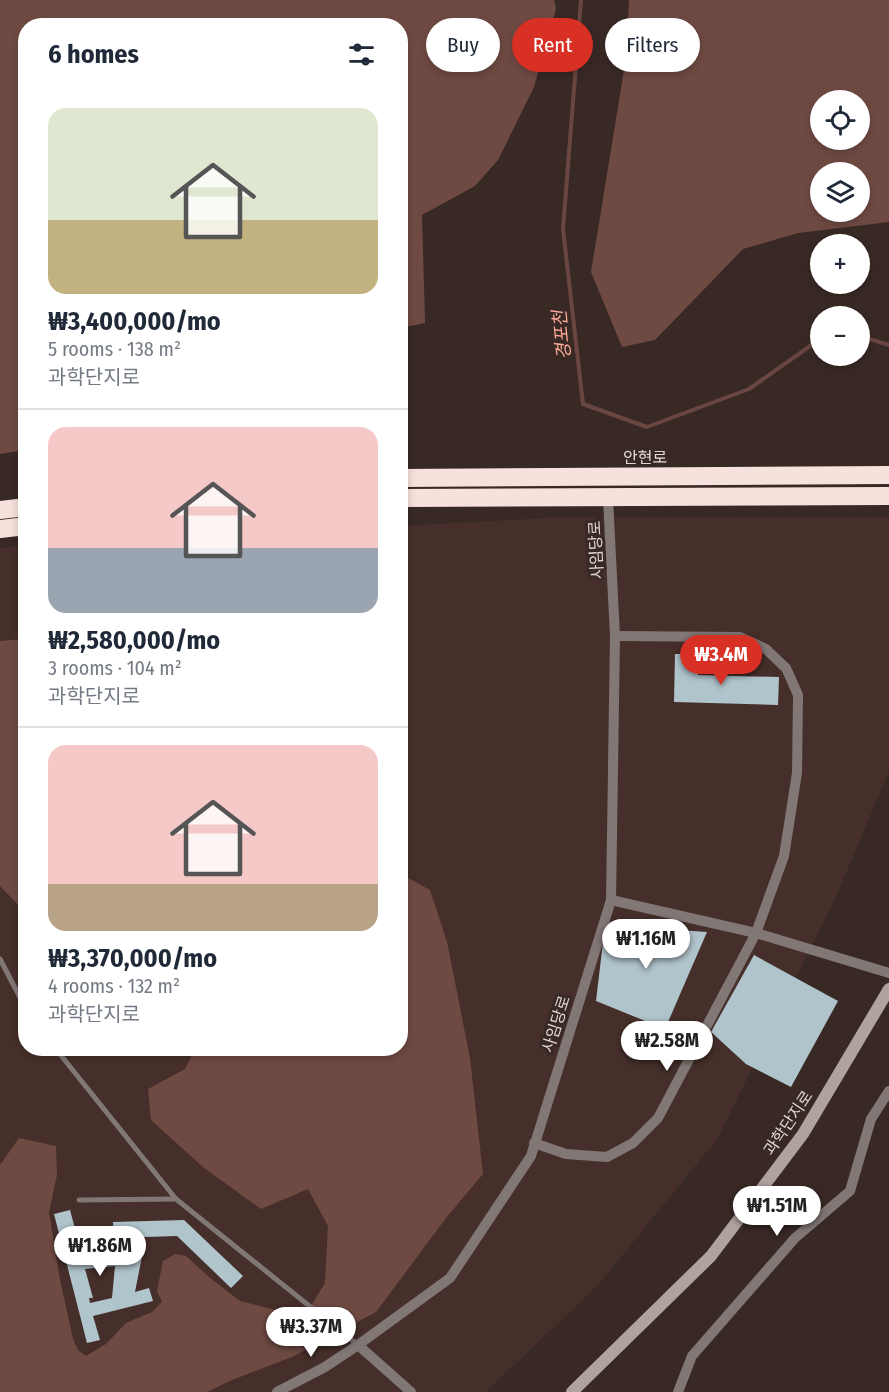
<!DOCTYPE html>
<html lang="en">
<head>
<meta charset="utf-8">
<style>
	body { margin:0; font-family:"Fira Sans Condensed","Noto Sans KR",sans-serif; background:#f6f6f7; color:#1f2937; height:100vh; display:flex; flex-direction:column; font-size:22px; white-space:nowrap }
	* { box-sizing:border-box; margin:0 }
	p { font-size:20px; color:#747a83 }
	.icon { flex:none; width:33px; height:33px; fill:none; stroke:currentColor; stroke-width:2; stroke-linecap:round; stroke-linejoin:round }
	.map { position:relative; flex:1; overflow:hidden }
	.panel { position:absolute; left:18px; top:18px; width:390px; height:1038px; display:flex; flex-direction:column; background:#fff; border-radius:24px; box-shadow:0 3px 9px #0003 }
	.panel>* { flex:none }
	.banner { position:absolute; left:426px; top:18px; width:372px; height:54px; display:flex; gap:12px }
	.fabs { position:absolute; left:810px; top:90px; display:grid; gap:12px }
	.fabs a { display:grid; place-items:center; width:60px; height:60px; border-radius:50%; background:#fff; box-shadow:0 3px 9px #0003; font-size:30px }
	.price { position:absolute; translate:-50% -51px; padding:0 14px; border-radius:21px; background:#fff; color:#222; font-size:20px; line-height:39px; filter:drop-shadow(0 2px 3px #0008) }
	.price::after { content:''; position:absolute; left:50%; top:36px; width:18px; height:14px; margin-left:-9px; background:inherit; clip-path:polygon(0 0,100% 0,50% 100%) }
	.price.selected { background:#d93025; color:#fff }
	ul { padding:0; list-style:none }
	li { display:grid; align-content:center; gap:12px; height:318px; padding:0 30px }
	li+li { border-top:2px solid #e0e1e3 }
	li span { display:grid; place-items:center; height:186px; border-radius:18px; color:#555 }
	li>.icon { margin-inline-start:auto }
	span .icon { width:108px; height:108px; fill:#fffc; stroke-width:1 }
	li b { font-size:26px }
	h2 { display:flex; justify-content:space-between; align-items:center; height:72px; padding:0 30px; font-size:26px }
	.tag { padding:0 21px; border-radius:27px; background:#fff; box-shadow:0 3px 9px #0003; font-size:21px; line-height:54px }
	.tag.selected { background:#d93025; color:#fff }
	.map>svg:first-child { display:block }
	.built { fill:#462f2a }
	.green { fill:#6f4a43; fill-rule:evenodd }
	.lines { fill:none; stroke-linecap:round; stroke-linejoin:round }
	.stream { stroke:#6a4642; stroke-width:4 }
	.building { fill:#b0c4cc; fill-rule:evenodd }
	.lane { stroke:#817876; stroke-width:5 }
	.street { stroke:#817876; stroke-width:10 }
	.secondary { stroke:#b0a29f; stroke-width:12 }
	.highway { stroke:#f7e1dc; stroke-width:18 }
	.labels { text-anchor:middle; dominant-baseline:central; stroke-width:6; stroke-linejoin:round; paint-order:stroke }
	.street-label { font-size:16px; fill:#e1d6d3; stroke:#392925 }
	.water-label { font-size:18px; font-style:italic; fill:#ffa999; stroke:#392925 }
</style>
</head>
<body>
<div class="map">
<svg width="889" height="1392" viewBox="0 0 889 1392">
	<rect width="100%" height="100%" fill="#392925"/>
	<!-- built -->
	<path class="built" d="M548 518H889V771L838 892 718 1138 598 1285 486 1392H0V548L25 546 26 1048H400L401 526Z"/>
	<!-- green -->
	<g class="green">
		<path d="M0 0H554L556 9 534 87 498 160 475 186 422 215 425 323 401 328 400 26H26L25 450 0 454Z"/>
		<path d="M629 0H889V222L798 233 743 249 655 340 622 347 591 272 626 58ZM820 100H860V140H820ZM820 172H860V212H820Z"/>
		<path d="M25 639V912L0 886V641Z"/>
		<path d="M401 874 430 890 447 942 470 1058 483 1174 446 1218 376 1312 292 1357 232 1380 207 1392H0V1165L19 1138 56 1146 57 1175 49 1212 60 1280 73 1339 78 1350 86 1356 106 1344 126 1323 152 1312 162 1302 157 1291 163 1261 175 1254 186 1256 209 1277 240 1301 304 1317 325 1283 328 1226 308 1189 261 1209 204 1168 151 1120 148 1089 185 1069 195 1049 400 1048Z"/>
	</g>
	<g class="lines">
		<!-- stream -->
		<g class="stream">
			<path d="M581 0 563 229 583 404 647 427 749 389 820 339"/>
			<path d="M860 336 889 345"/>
		</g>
	</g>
	<!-- building -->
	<g class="building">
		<path d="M675 654H698V675L779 677 778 705 674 702Z"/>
		<path d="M605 925 707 932 665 1029 596 1001Z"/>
		<path d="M754 955 838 1001 791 1087 746 1064 711 1032Z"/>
		<path d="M70 1210 81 1251 144 1246 135 1292 149 1288 153 1301 93 1316 100 1340 87 1343 54 1214ZM115 1266 112 1298 90 1303 89 1298H93L85 1269Z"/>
		<path d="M184 1220 243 1276 231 1288 177 1236 114 1238 113 1222Z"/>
	</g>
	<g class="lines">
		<!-- lane -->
		<g class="lane">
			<path d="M0 959 26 1009"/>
			<path d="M55 1048 176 1199 358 1345"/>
			<path d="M79 1200 176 1199"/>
		</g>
		<!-- street -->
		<g class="street">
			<path d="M611 900 756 933 889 973"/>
			<path d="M534 1143 566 1154 607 1157 633 1143 658 1118 756 933 784 856 797 773 798 695 786 668 766 649 740 637 615 636"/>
			<path d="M358 1345 411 1392"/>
			<path d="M277 1392 325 1367 358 1345 450 1278 531 1156 611 900 615 636 608 498"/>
			<path d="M678 1392 692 1356 795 1238 850 1191 871 1119 889 1091"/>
		</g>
		<!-- secondary -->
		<path class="secondary" d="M572 1392 711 1256 803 1134 889 989"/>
		<!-- highway -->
		<g class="highway">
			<path d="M400 478 889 475"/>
			<path d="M400 498 889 496"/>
			<path d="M0 510 26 507"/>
			<path d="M0 529 26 526"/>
		</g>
	</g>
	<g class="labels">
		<!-- street labels -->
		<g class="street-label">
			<text x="645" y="457">안현로</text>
			<text transform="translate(596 550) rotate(-93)">사임당로</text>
			<text transform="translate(556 1024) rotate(-72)">사임당로</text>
			<text transform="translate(788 1123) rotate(-56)">과학단지로</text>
		</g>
		<!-- water labels -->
		<g class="water-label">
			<text transform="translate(562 335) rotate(-96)">경포천</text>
		</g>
	</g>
</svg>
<div class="fabs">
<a><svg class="icon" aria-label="locate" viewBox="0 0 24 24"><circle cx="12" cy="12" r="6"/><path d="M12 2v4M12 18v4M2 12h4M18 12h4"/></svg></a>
<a><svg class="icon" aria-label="layers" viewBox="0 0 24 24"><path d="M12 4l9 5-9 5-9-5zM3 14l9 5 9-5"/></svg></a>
<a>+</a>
<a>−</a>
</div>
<b class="price selected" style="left:721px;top:686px">₩3.4M</b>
<b class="price" style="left:646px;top:970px">₩1.16M</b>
<b class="price" style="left:667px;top:1072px">₩2.58M</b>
<b class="price" style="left:777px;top:1237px">₩1.51M</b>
<b class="price" style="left:100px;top:1277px">₩1.86M</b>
<b class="price" style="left:311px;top:1358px">₩3.37M</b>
<div class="banner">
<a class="tag">Buy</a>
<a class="tag selected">Rent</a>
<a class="tag">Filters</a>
</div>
<section class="panel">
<h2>6 homes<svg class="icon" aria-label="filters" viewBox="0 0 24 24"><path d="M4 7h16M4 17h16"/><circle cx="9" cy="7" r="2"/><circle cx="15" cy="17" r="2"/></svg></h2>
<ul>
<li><span style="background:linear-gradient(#dfe7d0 60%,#c2b280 0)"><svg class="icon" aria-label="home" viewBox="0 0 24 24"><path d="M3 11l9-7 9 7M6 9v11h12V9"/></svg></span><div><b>₩3,400,000/mo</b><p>5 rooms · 138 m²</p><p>과학단지로</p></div></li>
<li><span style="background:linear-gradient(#f6c9c9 65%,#9aa5b1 0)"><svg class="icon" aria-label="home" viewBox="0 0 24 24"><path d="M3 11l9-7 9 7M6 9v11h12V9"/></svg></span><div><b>₩2,580,000/mo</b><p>3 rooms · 104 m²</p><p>과학단지로</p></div></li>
<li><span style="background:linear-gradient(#f6c9c9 75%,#b9a48a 0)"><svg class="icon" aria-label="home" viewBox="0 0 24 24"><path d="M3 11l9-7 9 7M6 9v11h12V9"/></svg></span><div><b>₩3,370,000/mo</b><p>4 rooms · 132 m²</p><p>과학단지로</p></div></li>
</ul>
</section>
</div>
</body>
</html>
